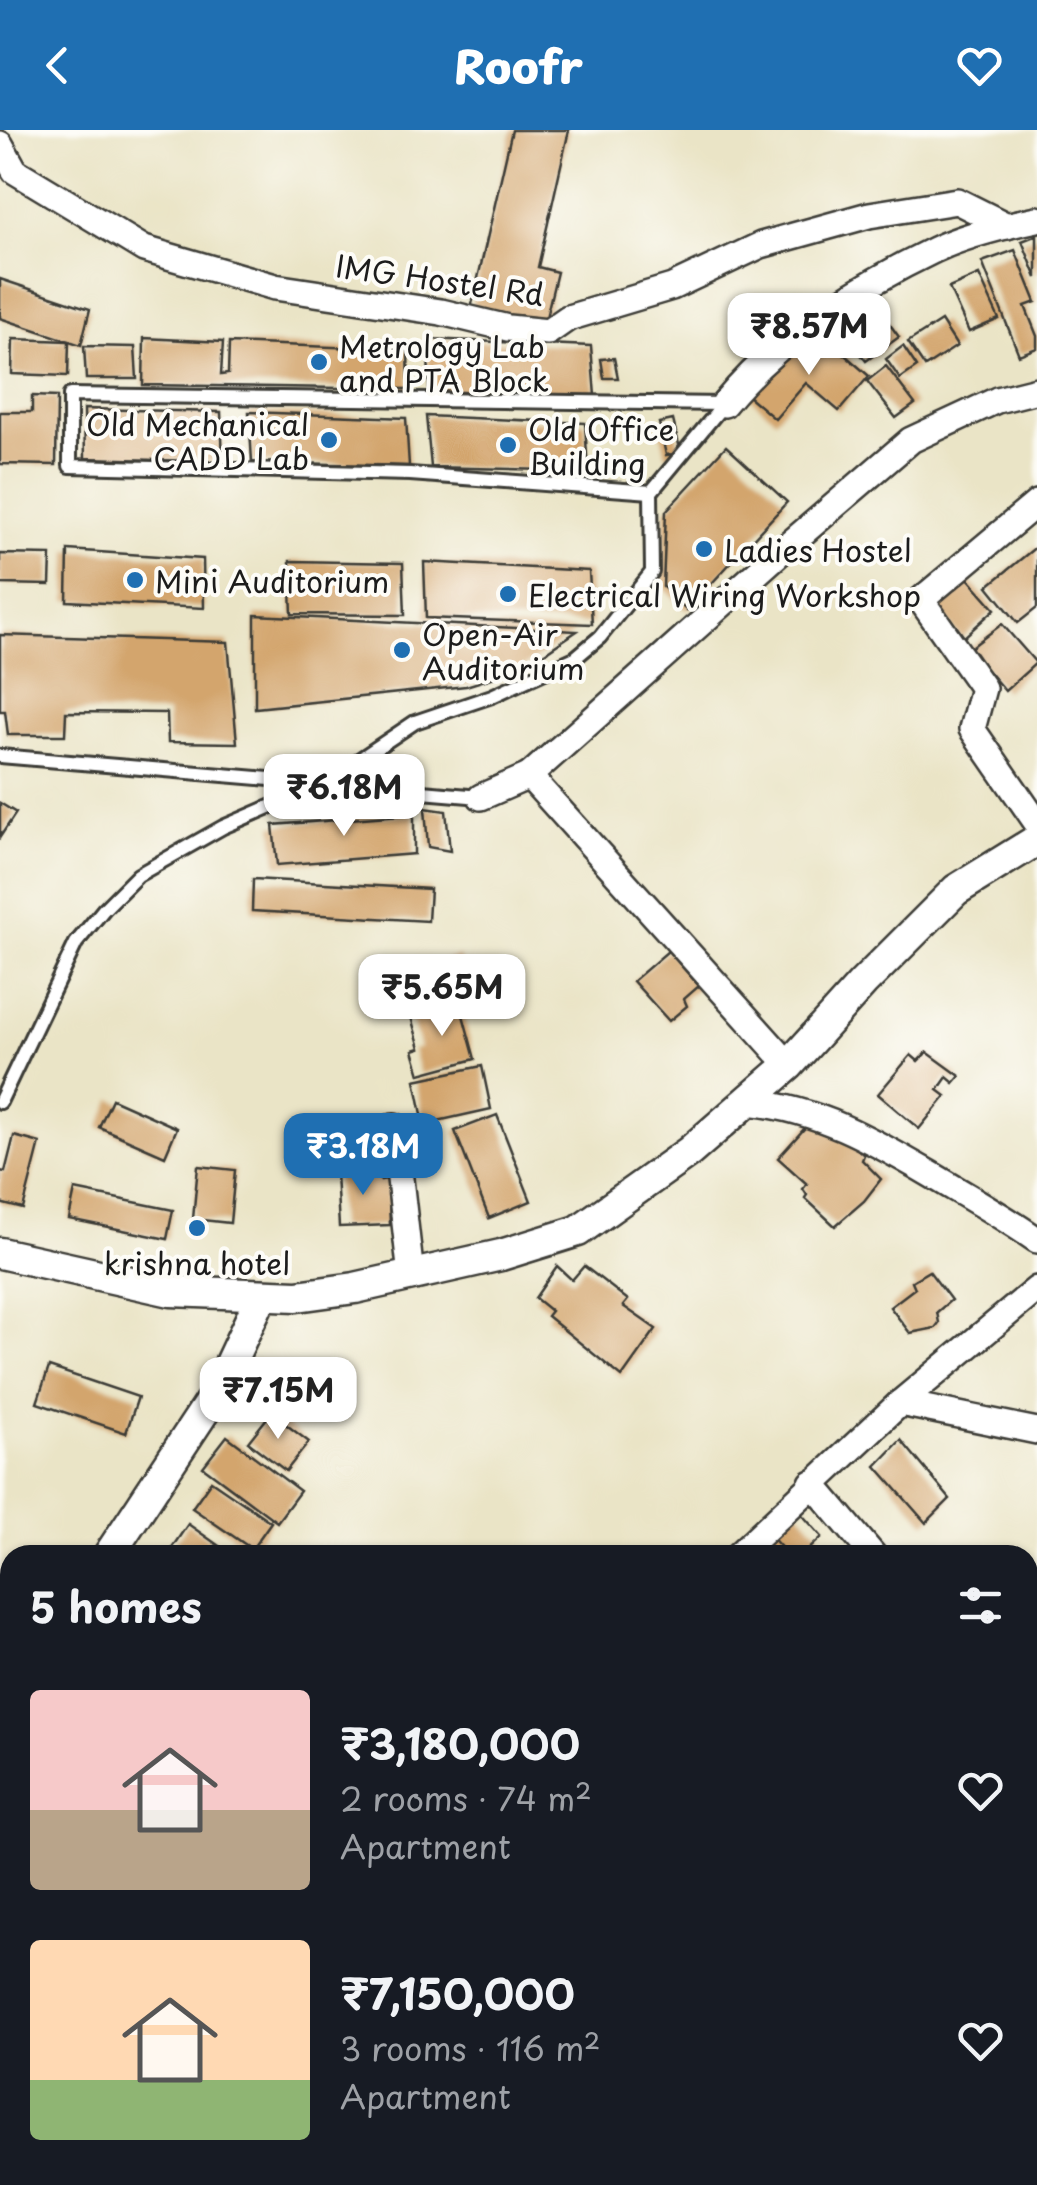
<!DOCTYPE html>
<html lang="en">
<head>
<meta charset="utf-8">
<style>
	body { margin:0; font-family:"Playpen Sans",sans-serif; background:#242831; color:#f1f3f6; height:100vh; display:flex; flex-direction:column; font-size:38px; white-space:nowrap }
	* { box-sizing:border-box; margin:0 }
	p { font-size:32px; color:#9ea1a6 }
	.icon { flex:none; width:55px; height:55px; fill:none; stroke:currentColor; stroke-width:2; stroke-linecap:round; stroke-linejoin:round }
	.map { position:relative; flex:1; overflow:hidden }
	.side { position:absolute; left:0px; top:1415px; width:1038px; height:640px; display:flex; flex-direction:column; background:#171b24; border-radius:30px 30px 0 0; box-shadow:0 2px 8px #0004 }
	.side>* { flex:none }
	.price { position:absolute; translate:-50% -85px; padding:0 22px; border-radius:20px; background:#fff; color:#222; font-size:32px; line-height:65px; filter:drop-shadow(0 2px 5px #0008) }
	.price::after { content:''; position:absolute; left:50%; top:60px; width:30px; height:22px; margin-left:-15px; background:inherit; clip-path:polygon(0 0,100% 0,50% 100%) }
	.price.current { background:#1f6fb2; color:#fff }
	ul { padding:0; list-style:none }
	li { display:flex; align-items:center; gap:30px; height:250px; padding:0 30px }
	li span { display:grid; place-items:center; flex:none; width:280px; height:200px; border-radius:10px; color:#555 }
	li>.icon { margin-inline-start:auto }
	span .icon { width:120px; height:120px; fill:#fffc; stroke-width:1 }
	li b { font-size:42px }
	h2 { display:flex; justify-content:space-between; align-items:center; height:120px; padding:0 30px; font-size:42px }
	header { display:flex; justify-content:space-between; align-items:center; height:130px; padding:0 30px; background:#1f6fb2; color:#fff; font-size:45px; font-weight:800 }
	.map>svg:first-child { display:block }
	.building { fill:#d3a56d }
	.lines { fill:none; stroke-linecap:round; stroke-linejoin:round }
	.service-casing { stroke:#3b3a36; stroke-width:18 }
	.minor-casing { stroke:#3b3a36; stroke-width:30 }
	.tertiary-casing { stroke:#3b3a36; stroke-width:35 }
	.service { stroke:#fff; stroke-width:12 }
	.minor { stroke:#fff; stroke-width:25 }
	.tertiary { stroke:#fff; stroke-width:30 }
	.poi-dot { fill:#1f6fb2; stroke:#fdfcf7; stroke-width:4 }
	.labels { text-anchor:middle; dominant-baseline:central; stroke-width:8; stroke-linejoin:round; paint-order:stroke }
	.street-label { font-size:30px; fill:#1c1c1c; stroke:#fdfcf7 }
	.poi-label { font-size:30px; fill:#1c1c1c; stroke:#fdfcf7; text-anchor:start }
</style>
</head>
<body>
<header><svg class="icon" aria-label="back" viewBox="0 0 24 24"><path d="M15 5l-7 7 7 7"/></svg>Roofr<svg class="icon" aria-label="heart" viewBox="0 0 24 24"><path d="M12 20l-8-8c-3-5 5-10 8-4 3-6 11-1 8 4z"/></svg></header>
<div class="map">
<svg width="1037" height="2055" viewBox="0 0 1037 2055">
	<rect width="100%" height="100%" fill="#fdfcf7"/>
	<filter id="ink" filterUnits="userSpaceOnUse"><feTurbulence type="fractalNoise" baseFrequency=".01" numOctaves="2"/><feDisplacementMap in="SourceGraphic" scale="20" xChannelSelector="R" yChannelSelector="G"/><feConvolveMatrix kernelMatrix="1 2 1 2 8 2 1 2 1" color-interpolation-filters="sRGB"/></filter>
	<filter id="wash" filterUnits="userSpaceOnUse"><feTurbulence type="fractalNoise" baseFrequency=".0048" numOctaves="4" result="noise"/><feDisplacementMap in="SourceGraphic" scale="40" xChannelSelector="R" yChannelSelector="G"/><feGaussianBlur stdDeviation="2.25" result="paint"/><feColorMatrix in="noise" values="0 0 0 0 0 0 0 0 0 0 0 0 0 0 0 0 0 1.4 0 .05"/><feComposite in="paint" operator="in"/></filter>
	<g filter="url(#wash)">
		<rect width="100%" height="100%" fill="#eae4c6"/>
		<g id="blocks">
			<!-- building -->
			<g class="building">
				<path d="M512 0H569L538 137 557 142 543 200 470 183Z"/>
				<path d="M1037 105V148L1022 111Z"/>
				<path d="M1015 120 1036 172 1025 176 1037 206V218L1019 225 982 132Z"/>
				<path d="M979 145 999 189 969 202 949 158Z"/>
				<path d="M0 149 90 179 81 215 0 188Z"/>
				<path d="M875 174 899 207 866 231 841 199Z"/>
				<path d="M941 191 957 216 925 237 908 212Z"/>
				<path d="M823 206 869 246 839 281 806 253 775 289 747 265 790 214 806 227Z"/>
				<path d="M144 208 223 212 221 245 228 244 229 213 408 220 409 259 143 255Z"/>
				<path d="M13 209 69 211 68 246 12 244Z"/>
				<path d="M428 209 591 216 595 266 429 261Z"/>
				<path d="M84 216 135 217 137 249H86Z"/>
				<path d="M903 216 917 237 900 249 886 229Z"/>
				<path d="M614 228 618 248H604L601 229Z"/>
				<path d="M886 236 915 274 896 288 867 251Z"/>
				<path d="M32 266 57 267 56 335 0 334V282H32Z"/>
				<path d="M84 279 221 282 223 332 85 328Z"/>
				<path d="M249 282 406 288 409 336 252 332Z"/>
				<path d="M426 286 585 293 588 341 431 337Z"/>
				<path d="M673 290 681 323 666 325 659 293Z"/>
				<path d="M726 316 787 372 687 480 663 457 666 381Z"/>
				<path d="M1037 416V478L1018 493 988 456Z"/>
				<path d="M68 420 203 429 204 478 67 471Z"/>
				<path d="M0 424 51 425 50 455 0 454Z"/>
				<path d="M290 431 403 433 405 485 292 484Z"/>
				<path d="M424 432 589 441 592 494 426 488Z"/>
				<path d="M966 446 995 479 962 509 935 477Z"/>
				<path d="M255 485 577 501 521 539 466 556 255 578Z"/>
				<path d="M1002 494 1036 533 1005 561 969 519Z"/>
				<path d="M0 505 228 512 237 613 168 612 167 583 66 582 65 605H8L5 581H0Z"/>
				<path d="M0 673 16 683 0 707Z"/>
				<path d="M425 678 446 681 450 721 428 717Z"/>
				<path d="M414 684V724L277 735 273 695Z"/>
				<path d="M253 749 430 759 428 791 252 781Z"/>
				<path d="M668 821 699 856 684 869 687 876 669 891 633 851Z"/>
				<path d="M459 826 469 860 409 877 399 844Z"/>
				<path d="M460 874 475 929 420 944 413 920 420 918 411 887Z"/>
				<path d="M927 922 960 946 954 953 947 947 938 960 946 966 919 999 878 964 911 925 918 931Z"/>
				<path d="M482 936 491 979 424 994 415 950Z"/>
				<path d="M112 969 177 998 165 1026 99 997Z"/>
				<path d="M497 985 531 1071 489 1088 455 1001Z"/>
				<path d="M813 989 835 998 864 1025 862 1030 881 1049 864 1071 835 1096 805 1068 807 1065 803 1059 807 1054 778 1028Z"/>
				<path d="M14 1006 40 1013 23 1079 0 1073V1041L5 1042Z"/>
				<path d="M362 1029H378L380 1050 388 1049 390 1095 339 1097 336 1043H353V1053L363 1052Z"/>
				<path d="M198 1036 235 1040 230 1093 193 1089Z"/>
				<path d="M75 1060 173 1080 167 1109 69 1089Z"/>
				<path d="M557 1136 572 1150 584 1136 628 1170 623 1176 656 1199 622 1247 547 1186 551 1181 535 1168Z"/>
				<path d="M929 1141 951 1170 937 1182 939 1193 935 1198 910 1203 890 1177 915 1158 912 1151Z"/>
				<path d="M49 1237 138 1267 126 1303 37 1273Z"/>
				<path d="M271 1283 309 1312 286 1341 248 1312Z"/>
				<path d="M227 1306 300 1361 277 1392 203 1337Z"/>
				<path d="M901 1310 950 1369 926 1393 876 1336Z"/>
				<path d="M211 1351 271 1392 252 1419 192 1378Z"/>
				<path d="M797 1379 822 1407 803 1425H788L769 1404Z"/>
				<path d="M188 1394 232 1425H179L171 1419Z"/>
				<path d="M1037 1446V1501L1028 1506V1452Z"/>
				<path d="M1037 1658V1738L1028 1744V1663Z"/>
				<path d="M0 1748 10 1749V1822L0 1821Z"/>
				<path d="M1037 1964V2005H1036L1028 1966Z"/>
				<path d="M1034 2011 1037 2055H984L981 2045H1028V2013Z"/>
				<path d="M408 2045H439L443 2048 438 2055H421Z"/>
				<path d="M546 2045H584L576 2055H559Z"/>
				<path d="M712 2045H755L749 2055H731Z"/>
				<path d="M795 2045H863L857 2055H789Z"/>
			</g>
		</g>
	</g>
	<g filter="url(#ink)">
		<use href="#blocks" fill-opacity="0" stroke="#3b3a36" stroke-width="2.5"/>
		<g class="lines">
			<defs>
				<g id="service">
					<path d="M651 362 410 344 70 336V265L724 274"/>
					<path d="M0 626 481 667"/>
					<path d="M0 972 76 813 104 779 138 745 223 697 323 654 415 592 492 566 575 528 600 507 652 442 651 362 724 274"/>
				</g>
				<g id="minor">
					<path d="M0 14 15 41 144 119 275 157 441 182 508 198 548 202 568 188 672 157 761 115 869 85 957 71 1007 96"/>
					<path d="M724 274C778 208 857 157 934 120 965 105 1003 96 1037 89"/>
					<path d="M1037 373 921 470 983 558 972 599 1037 693"/>
					<path d="M529 646 785 418 911 310 997 270 1037 260"/>
					<path d="M481 667 529 646 789 935"/>
					<path d="M747 972C817 978 872 1010 932 1045 967 1066 1003 1086 1037 1110"/>
					<path d="M394 996 411 1146"/>
					<path d="M900 1273 1037 1301"/>
					<path d="M812 1353 873 1425"/>
					<path d="M738 1425 900 1273 1037 1159"/>
					<path d="M0 1491 10 1496"/>
					<path d="M1028 1600 1037 1609"/>
					<path d="M1028 1632H1037"/>
					<path d="M0 1994 10 1995"/>
					<path d="M76 2045 87 2055"/>
					<path d="M463 2045 476 2055"/>
				</g>
				<g id="tertiary">
					<path d="M0 1123 171 1161 297 1166 355 1158 501 1125 578 1101 689 1022 789 935 863 853 956 760 1037 710"/>
					<path d="M109 1425 216 1263 262 1165"/>
					<path d="M0 1586 10 1574"/>
					<path d="M0 1850 10 1851"/>
					<path d="M1028 1935 1037 1936"/>
				</g>
			</defs>
			<!-- service casing -->
			<use href="#service" class="service-casing"/>
			<!-- minor casing -->
			<use href="#minor" class="minor-casing"/>
			<!-- tertiary casing -->
			<use href="#tertiary" class="tertiary-casing"/>
			<!-- service -->
			<use href="#service" class="service"/>
			<!-- minor -->
			<use href="#minor" class="minor"/>
			<!-- tertiary -->
			<use href="#tertiary" class="tertiary"/>
		</g>
	</g>
	<!-- markers -->
	<g class="poi-dot">
		<circle cx="319" cy="232" r="10"/>
		<circle cx="329" cy="310" r="10"/>
		<circle cx="508" cy="315" r="10"/>
		<circle cx="704" cy="419" r="10"/>
		<circle cx="135" cy="450" r="10"/>
		<circle cx="508" cy="464" r="10"/>
		<circle cx="402" cy="520" r="10"/>
		<circle cx="197" cy="1098" r="10"/>
	</g>
	<g class="labels">
		<!-- street labels -->
		<g class="street-label">
			<text transform="translate(440 149) rotate(8)">IMG Hostel Rd</text>
		</g>
		<!-- poi labels -->
		<g class="poi-label">
			<text x="339" y="215">Metrology Lab<tspan x="339" dy="34">and PTA Block</tspan></text>
			<text x="309" y="293" text-anchor="end">Old Mechanical<tspan x="309" dy="34">CADD Lab</tspan></text>
			<text x="528" y="298">Old Office<tspan x="528" dy="34">Building</tspan></text>
			<text x="724" y="419">Ladies Hostel</text>
			<text x="155" y="450">Mini Auditorium</text>
			<text x="528" y="464">Electrical Wiring Workshop</text>
			<text x="422" y="503">Open-Air<tspan x="422" dy="34">Auditorium</tspan></text>
			<text x="197" y="1132" text-anchor="middle">krishna hotel</text>
		</g>
	</g>
</svg>
<b class="price" style="left:809px;top:248px">₹8.57M</b>
<b class="price" style="left:344px;top:709px">₹6.18M</b>
<b class="price" style="left:442px;top:909px">₹5.65M</b>
<b class="price current" style="left:363px;top:1068px">₹3.18M</b>
<b class="price" style="left:278px;top:1312px">₹7.15M</b>
<section class="side">
<h2>5 homes<svg class="icon" aria-label="filters" viewBox="0 0 24 24"><path d="M4 7h16M4 17h16"/><circle cx="9" cy="7" r="2"/><circle cx="15" cy="17" r="2"/></svg></h2>
<ul>
<li><span style="background:linear-gradient(#f6c9c9 60%,#b9a48a 0)"><svg class="icon" aria-label="home" viewBox="0 0 24 24"><path d="M3 11l9-7 9 7M6 9v11h12V9"/></svg></span><div><b>₹3,180,000</b><p>2 rooms · 74 m²</p><p>Apartment</p></div><svg class="icon" aria-label="heart" viewBox="0 0 24 24"><path d="M12 20l-8-8c-3-5 5-10 8-4 3-6 11-1 8 4z"/></svg></li>
<li><span style="background:linear-gradient(#ffd9b3 70%,#8fb573 0)"><svg class="icon" aria-label="home" viewBox="0 0 24 24"><path d="M3 11l9-7 9 7M6 9v11h12V9"/></svg></span><div><b>₹7,150,000</b><p>3 rooms · 116 m²</p><p>Apartment</p></div><svg class="icon" aria-label="heart" viewBox="0 0 24 24"><path d="M12 20l-8-8c-3-5 5-10 8-4 3-6 11-1 8 4z"/></svg></li>
</ul>
</section>
</div>
</body>
</html>
